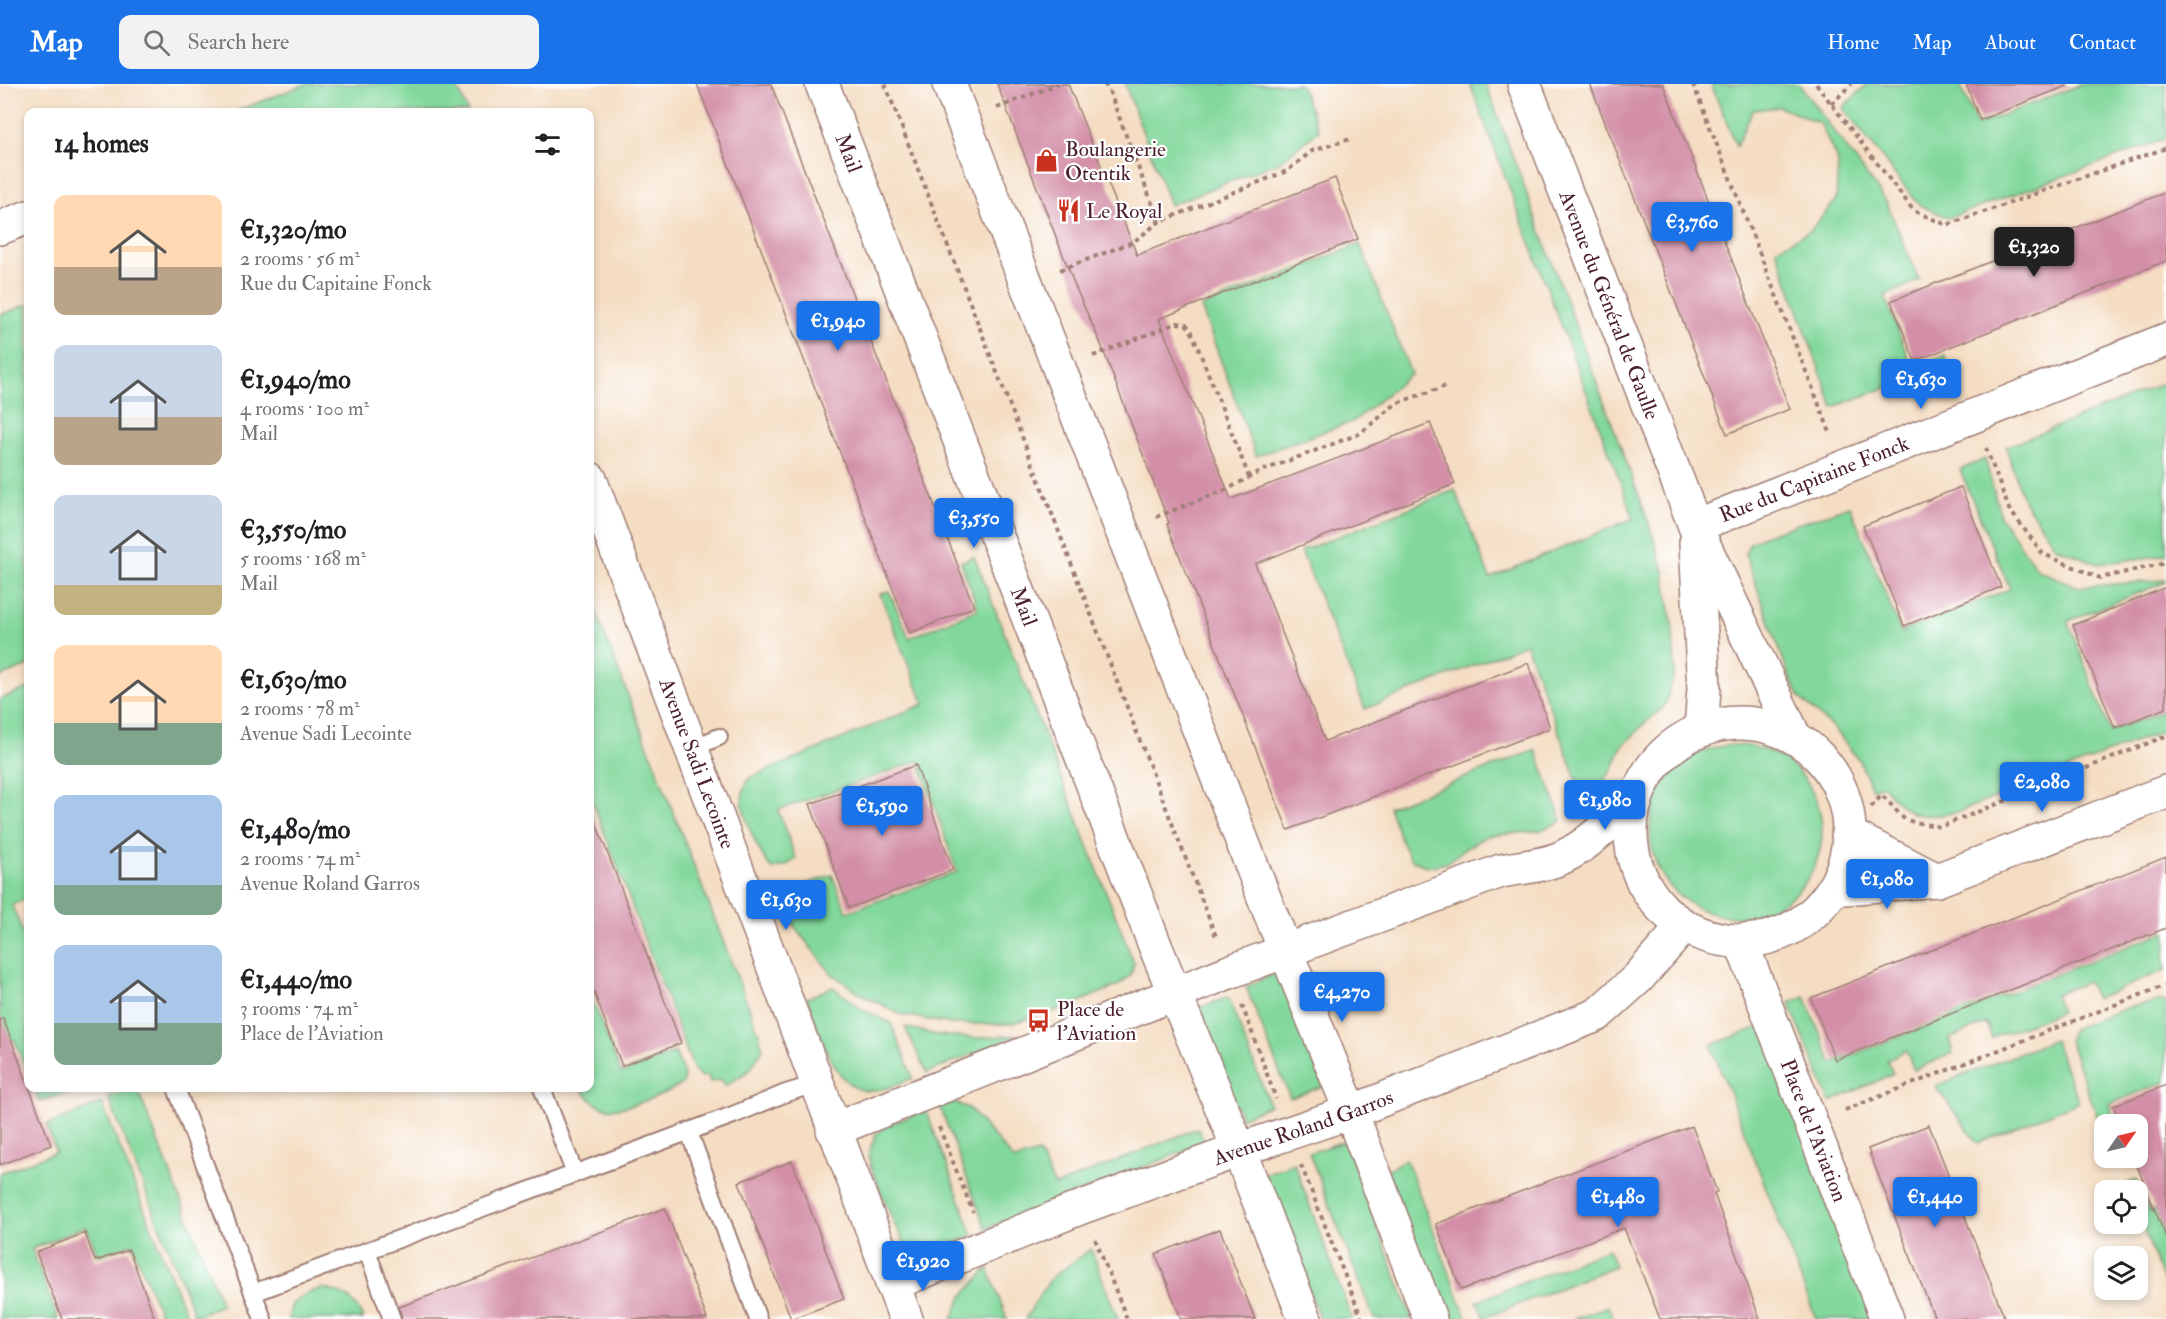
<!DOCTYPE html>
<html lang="en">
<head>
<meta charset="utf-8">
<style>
	body { margin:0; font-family:"IM FELL Double Pica",serif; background:#f2f2f2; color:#202124; height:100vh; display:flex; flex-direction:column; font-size:22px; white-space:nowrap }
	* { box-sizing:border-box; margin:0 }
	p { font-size:20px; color:#757577 }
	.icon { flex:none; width:33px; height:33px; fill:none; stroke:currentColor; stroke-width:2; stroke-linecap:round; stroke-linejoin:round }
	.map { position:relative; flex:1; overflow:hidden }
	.side { position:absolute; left:24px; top:24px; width:570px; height:984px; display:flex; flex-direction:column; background:#fff; border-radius:12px; box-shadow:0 3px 9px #0003 }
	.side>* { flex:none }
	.needle { width:39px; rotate:56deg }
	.controls { position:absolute; left:2094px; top:1030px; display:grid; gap:12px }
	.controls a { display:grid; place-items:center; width:54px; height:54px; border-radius:12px; background:#fff; box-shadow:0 3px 9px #0003; font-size:30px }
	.price { position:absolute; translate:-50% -51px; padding:0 14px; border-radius:6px; background:#1a73e8; color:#fff; font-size:20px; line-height:39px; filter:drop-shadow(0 2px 3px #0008) }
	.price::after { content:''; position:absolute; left:50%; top:36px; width:18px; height:14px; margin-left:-9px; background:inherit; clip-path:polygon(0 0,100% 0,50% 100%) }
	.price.active { background:#222; color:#fff }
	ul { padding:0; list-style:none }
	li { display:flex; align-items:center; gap:18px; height:150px; padding:0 30px }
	li span { display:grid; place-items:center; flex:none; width:168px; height:120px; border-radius:12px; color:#555 }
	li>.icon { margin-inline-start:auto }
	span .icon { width:72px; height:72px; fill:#fffc; stroke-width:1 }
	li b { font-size:26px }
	h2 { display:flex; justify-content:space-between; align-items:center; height:72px; padding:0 30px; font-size:26px }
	header { display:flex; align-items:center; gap:36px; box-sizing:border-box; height:84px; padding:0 30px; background:#1a73e8; color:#fff }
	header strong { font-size:28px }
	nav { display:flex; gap:33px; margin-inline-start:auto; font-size:21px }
	.search { width:420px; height:54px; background:#f2f2f2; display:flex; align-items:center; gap:15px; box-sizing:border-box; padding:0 21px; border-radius:12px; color:#757577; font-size:22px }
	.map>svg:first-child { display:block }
	.green { fill:#82d89c; stroke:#667c64; stroke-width:1.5 }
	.building { fill:#d38fa7 }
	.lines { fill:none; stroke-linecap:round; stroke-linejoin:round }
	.lane-casing { stroke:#9f7e76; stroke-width:20 }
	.street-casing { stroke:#9f7e76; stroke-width:36 }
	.secondary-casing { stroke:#9f7e76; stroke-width:36 }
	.path { stroke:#9f7e76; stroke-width:4; stroke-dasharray:4.5 4.5; stroke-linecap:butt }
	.lane { stroke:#fff; stroke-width:16 }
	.street { stroke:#fff; stroke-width:33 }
	.secondary { stroke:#fff; stroke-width:33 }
	.labels { text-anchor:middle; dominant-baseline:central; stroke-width:4.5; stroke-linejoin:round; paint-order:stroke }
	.poi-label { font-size:21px; fill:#4a1f2b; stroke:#fff; text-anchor:start }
	.street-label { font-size:21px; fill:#4a1f2b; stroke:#fff }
</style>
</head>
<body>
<header>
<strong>Map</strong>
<div class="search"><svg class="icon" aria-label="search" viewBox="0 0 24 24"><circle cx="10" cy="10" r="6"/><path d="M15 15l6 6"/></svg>Search here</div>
<nav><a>Home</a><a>Map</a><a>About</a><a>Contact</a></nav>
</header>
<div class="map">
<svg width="2166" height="1235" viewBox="0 0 2166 1235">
	<rect width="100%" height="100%" fill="#fff"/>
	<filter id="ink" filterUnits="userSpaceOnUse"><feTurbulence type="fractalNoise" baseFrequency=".0167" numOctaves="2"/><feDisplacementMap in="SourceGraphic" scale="12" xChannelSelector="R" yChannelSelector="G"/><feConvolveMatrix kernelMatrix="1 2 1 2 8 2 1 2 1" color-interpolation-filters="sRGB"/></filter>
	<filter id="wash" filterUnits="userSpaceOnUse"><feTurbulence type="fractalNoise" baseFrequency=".008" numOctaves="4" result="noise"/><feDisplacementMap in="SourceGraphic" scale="24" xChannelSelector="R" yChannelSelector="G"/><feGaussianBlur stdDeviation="1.35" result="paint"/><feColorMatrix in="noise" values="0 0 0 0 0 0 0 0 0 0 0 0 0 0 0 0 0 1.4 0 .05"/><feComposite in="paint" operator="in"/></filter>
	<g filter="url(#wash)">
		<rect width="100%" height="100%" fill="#f4ddc2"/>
		<!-- green -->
		<g class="green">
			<path d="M306 0H456L468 28H234Z"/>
			<path d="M1125 0H1300L1319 47 1279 78 1170 121Z"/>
			<path d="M1470 0H1486L1647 434 1664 487 1673 546 1675 587 1665 622 1643 641 1621 664 1612 686 1597 706 1584 716 1526 560 1365 625 1301 467 1455 406 1490 494 1634 434Z"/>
			<path d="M1711 0H1799L1886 117 1919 196 1885 212 1912 283 1945 271 1949 281 1833 323 1776 165 1811 146 1836 116 1838 78 1820 39 1779 23 1753 26 1736 62Z"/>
			<path d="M1867 0H1960L1977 41 2082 0H2166V55L1949 134 1919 121 1843 24Z"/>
			<path d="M1360 160 1411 290 1354 337 1256 372 1201 223Z"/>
			<path d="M28 220V582L0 593V231Z"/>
			<path d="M2166 298V471L2098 480 2055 463 2023 415 2006 363Z"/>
			<path d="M1985 375 2001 434 2038 486 2078 503 2166 496V498L2068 537 2110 647 2166 626V646L1958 728C1920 736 1906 733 1883 701L1872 705 1860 678 1837 648 1800 614 1789 592 1745 470 1750 459 1766 451 1850 422 1901 548 2010 505 1960 386Z"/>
			<path d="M974 472 1134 879 1131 891 1117 902 1067 923 1010 940H951L902 931 861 910 831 889 797 846 780 815 781 809 832 791 847 828 957 788 919 677 778 726 796 775 785 782 772 785C760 772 743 734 742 716 741 709 747 700 749 694L924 620 880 510 889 507 909 554 978 525 961 478Z"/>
			<path d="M590 513 758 947 763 965 750 986 725 1002 722 996 710 998 708 992 701 993 694 986 590 711Z"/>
			<path d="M28 604V814L12 821 28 862V990L14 955 0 960V615Z"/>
			<circle cx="1736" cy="747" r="86"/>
			<path d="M1536 666 1562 737 1539 747 1486 752 1466 764 1447 779 1427 783 1411 775 1403 762 1389 723Z"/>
			<path d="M2166 847V868L2164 870 2166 886 2096 915 2088 898 2055 910 2061 928 1992 954 1986 939 1949 955 1953 969 1914 986 1906 966 1887 976 1893 990 1830 1018 1789 919 1805 912 1832 979Z"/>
			<path d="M1278 888 1324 1002 1290 1014 1246 903Z"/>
			<path d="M833 903 862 925 891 939 913 994C899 999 883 1008 868 1007 834 1007 816 939 807 914Z"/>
			<path d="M590 909 621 989 675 968 684 990V998C672 1008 623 1028 607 1024 596 1022 587 1013 581 1004H590Z"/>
			<path d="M1228 913 1270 1021 1241 1034 1198 924Z"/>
			<path d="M2163 917 2166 918V998L2109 1020 2116 1041H2104V1051L2069 956 2072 945 2129 923Z"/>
			<path d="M1762 942 1874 1235H1816L1711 961Z"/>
			<path d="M905 943 937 951 977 954 1019 951 927 989Z"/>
			<path d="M2054 956 2079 1018 1978 1059 1935 1002Z"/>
			<path d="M34 1004H80L39 1018Z"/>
			<path d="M132 1004H137L222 1221 195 1232 108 1013Z"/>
			<path d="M952 1018 969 1024 1014 1076 1039 1069 1055 1102 1198 1044 1205 1059 986 1145 940 1023Z"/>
			<path d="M102 1019 187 1233 183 1235H162L132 1160 98 1172 86 1142 32 1165 58 1235H0V1089L56 1068 47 1041Z"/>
			<path d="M926 1026 973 1151 933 1168 917 1167 905 1160 894 1139 870 1081 869 1068 876 1050 888 1041Z"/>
			<path d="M1345 1057 1412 1235H1374L1309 1069Z"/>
			<path d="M1406 1075 1467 1235H1444L1387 1086Z"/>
			<path d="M1294 1079 1352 1235H1320L1265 1090Z"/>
			<path d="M2137 1095 2149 1128 2166 1121V1206L2138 1129V1107H2129L2127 1100Z"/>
			<path d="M1091 1165 1118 1235H1025L1051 1194Z"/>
			<path d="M1608 1165 1615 1182 1484 1234 1477 1217Z"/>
			<path d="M988 1184 1007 1235H952L962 1213Z"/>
			<path d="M322 1204C343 1209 355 1213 363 1235H288L292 1220 308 1209Z"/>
			<path d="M1608 1222 1613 1235H1574Z"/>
		</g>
		<g id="blocks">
			<!-- building -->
			<g class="building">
				<path d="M697 0H771L974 523 910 549Z"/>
				<path d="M997 0H1068L1137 171 1335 94 1358 155 1159 235 1231 415 1430 339 1455 400 1255 480 1325 657 1528 579 1550 644 1288 746 1167 440 1169 439 1100 258 1075 202Z"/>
				<path d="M1590 0H1663L1790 325 1727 350Z"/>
				<path d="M1966 0H2066L2067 2 1980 36Z"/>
				<path d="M2166 108V177L1915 277 1891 217Z"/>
				<path d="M1961 403 2001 503 1904 542 1863 442Z"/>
				<path d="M2166 503V624L2115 644 2073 541Z"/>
				<path d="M916 681 953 786 849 824 810 720Z"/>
				<path d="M590 729H592L681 959 622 982 590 898Z"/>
				<path d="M2166 773V844L1835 976 1811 914Z"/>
				<path d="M3 934 51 1061 0 1081V935Z"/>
				<path d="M2166 1001V1150L2165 1151 2134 1074H2138V1041H2121L2113 1022Z"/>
				<path d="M1929 1041 2005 1235H1935L1868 1065Z"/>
				<path d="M1692 1042 1717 1108 1714 1110 1760 1235H1660L1624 1144 1461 1206 1436 1140Z"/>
				<path d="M792 1077 844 1215 791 1235 739 1098Z"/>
				<path d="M665 1124 707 1235H402L399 1223Z"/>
				<path d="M1220 1145 1255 1235H1181L1156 1170Z"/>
				<path d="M85 1149 95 1177 129 1166 155 1235H62L36 1168Z"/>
			</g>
		</g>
	</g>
	<g filter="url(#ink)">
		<use href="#blocks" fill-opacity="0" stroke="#9f7e76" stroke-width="1.5"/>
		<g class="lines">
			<defs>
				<g id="lane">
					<path d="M693 664 719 653"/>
					<path d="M176 1004 263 1235"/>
					<path d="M542 1004 575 1090"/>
					<path d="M689 1048 758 1235"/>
					<path d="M367 1167 392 1235"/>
					<path d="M253 1209 733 1031 786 1009 816 1000"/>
				</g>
				<g id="street">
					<path id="s1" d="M822 0 1156 864 1239 1066 1305 1235"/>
					<path d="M949 0 1267 821 1351 1028 1430 1235"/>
					<path id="s2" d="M1695 442 2166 256"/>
					<path id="s3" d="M1741 858 1887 1235"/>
				</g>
				<g id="secondary">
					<path id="s4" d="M1524 0 1695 442 1795 654"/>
					<path d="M0 144 28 133"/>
					<path id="s5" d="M590 395C697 675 799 956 906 1235"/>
					<path d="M1696 459 1704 605 1701 646"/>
					<circle cx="1740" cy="748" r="109"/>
					<path d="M1848 750 1937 796"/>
					<path d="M1833 805 1937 796 2166 708"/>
					<path d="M833 1046 1229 888 1501 787C1521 783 1546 782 1565 772 1591 759 1614 734 1636 716"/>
					<path id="s6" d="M892 1200 1082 1123 1239 1066 1351 1028 1597 931 1638 894 1684 842"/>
				</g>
			</defs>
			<!-- lane casing -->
			<use href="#lane" class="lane-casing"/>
			<!-- street casing -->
			<use href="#street" class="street-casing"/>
			<!-- secondary casing -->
			<use href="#secondary" class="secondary-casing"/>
			<!-- path -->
			<g class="path">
				<path d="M885 0 1217 855"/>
				<path d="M1104 0 1108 4 1159 138"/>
				<path d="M1693 0 1831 351"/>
				<path d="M1816 0 1914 127 1947 141 2166 64"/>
				<path d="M1831 20 1852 0"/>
				<path d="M997 24 1058 0"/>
				<path d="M1060 186 1133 158 1159 138 1287 87 1312 67 1350 55"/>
				<path d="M1093 272 1177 239 1186 240 1191 246 1249 393"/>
				<path d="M1986 364 2009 425 2043 470 2100 494 2166 479"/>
				<path d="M1156 433 1228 405 1259 388 1359 350 1397 319 1446 302"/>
				<path d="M1871 723 1882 711 1905 736 1940 743 2166 652"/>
				<path d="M1242 921 1276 1015"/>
				<path d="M1845 1026 2166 901"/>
				<path d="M939 1043 973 1128"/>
				<path d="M1301 1081 1362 1235"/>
				<path d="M1095 1155 1127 1235"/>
			</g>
			<!-- lane -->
			<use href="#lane" class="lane"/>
			<!-- street -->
			<use href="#street" class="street"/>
			<!-- secondary -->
			<use href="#secondary" class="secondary"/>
		</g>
	</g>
	<!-- icons -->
	<defs>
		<symbol id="shop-bare" viewBox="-9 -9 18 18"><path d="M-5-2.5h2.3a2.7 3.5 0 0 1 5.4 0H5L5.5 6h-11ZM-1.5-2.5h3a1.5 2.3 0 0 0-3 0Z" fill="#c8321e" stroke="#fff" stroke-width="2.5" paint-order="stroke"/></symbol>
		<symbol id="restaurant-bare" viewBox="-9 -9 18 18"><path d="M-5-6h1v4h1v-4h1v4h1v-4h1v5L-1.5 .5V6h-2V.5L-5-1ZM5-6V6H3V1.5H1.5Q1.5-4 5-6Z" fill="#c8321e" stroke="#fff" stroke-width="2.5" paint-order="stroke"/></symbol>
		<symbol id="bus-bare" viewBox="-9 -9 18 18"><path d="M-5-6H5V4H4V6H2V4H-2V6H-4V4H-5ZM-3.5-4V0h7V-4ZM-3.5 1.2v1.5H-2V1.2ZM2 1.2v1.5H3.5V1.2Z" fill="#c8321e" stroke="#fff" stroke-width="2.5" paint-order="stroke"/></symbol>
	</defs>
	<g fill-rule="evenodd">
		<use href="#shop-bare" x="1030" y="60" width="33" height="33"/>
		<use href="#restaurant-bare" x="1052" y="110" width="33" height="33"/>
		<use href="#bus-bare" x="1022" y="920" width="33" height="33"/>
	</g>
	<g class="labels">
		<!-- poi labels -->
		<g class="poi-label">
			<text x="1065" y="65">Boulangerie<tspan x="1065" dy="24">Otentik</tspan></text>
			<text x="1086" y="127">Le Royal</text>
			<text x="1057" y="925">Place de<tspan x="1057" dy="24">l'Aviation</tspan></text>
		</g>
		<!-- street labels -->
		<g class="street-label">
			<text stroke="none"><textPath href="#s1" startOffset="74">Mail</textPath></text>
			<text stroke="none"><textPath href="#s4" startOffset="237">Avenue du Général de Gaulle</textPath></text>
			<text stroke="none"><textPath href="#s2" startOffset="128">Rue du Capitaine Fonck</textPath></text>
			<text stroke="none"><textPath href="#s1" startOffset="560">Mail</textPath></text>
			<text stroke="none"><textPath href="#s5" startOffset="304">Avenue Sadi Lecointe</textPath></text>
			<text stroke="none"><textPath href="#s6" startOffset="440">Avenue Roland Garros</textPath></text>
			<text stroke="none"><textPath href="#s3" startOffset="202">Place de l'Aviation</textPath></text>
		</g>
	</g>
</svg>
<div class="controls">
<a><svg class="needle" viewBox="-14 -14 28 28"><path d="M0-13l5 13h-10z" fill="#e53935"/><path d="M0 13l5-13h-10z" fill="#757577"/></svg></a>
<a><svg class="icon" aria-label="locate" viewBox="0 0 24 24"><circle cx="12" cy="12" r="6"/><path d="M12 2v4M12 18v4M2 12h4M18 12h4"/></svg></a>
<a><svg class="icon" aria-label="layers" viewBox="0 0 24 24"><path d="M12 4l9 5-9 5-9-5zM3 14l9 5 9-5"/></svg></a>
</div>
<b class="price" style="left:1692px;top:169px">€3,760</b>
<b class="price active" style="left:2034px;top:194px">€1,320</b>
<b class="price" style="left:838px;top:268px">€1,940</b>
<b class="price" style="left:1921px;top:326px">€1,630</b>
<b class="price" style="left:974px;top:465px">€3,550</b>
<b class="price" style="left:2042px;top:729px">€2,080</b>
<b class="price" style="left:1605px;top:747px">€1,980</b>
<b class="price" style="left:882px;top:753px">€1,590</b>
<b class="price" style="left:1887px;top:826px">€1,080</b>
<b class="price" style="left:786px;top:847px">€1,630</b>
<b class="price" style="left:1342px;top:939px">€4,270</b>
<b class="price" style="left:1618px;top:1144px">€1,480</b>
<b class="price" style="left:1935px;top:1144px">€1,440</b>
<b class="price" style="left:923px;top:1208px">€1,920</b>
<section class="side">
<h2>14 homes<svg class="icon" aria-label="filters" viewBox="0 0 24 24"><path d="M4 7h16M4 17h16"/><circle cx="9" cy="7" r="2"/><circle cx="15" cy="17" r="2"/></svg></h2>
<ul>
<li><span style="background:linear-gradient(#ffd9b3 60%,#b9a48a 0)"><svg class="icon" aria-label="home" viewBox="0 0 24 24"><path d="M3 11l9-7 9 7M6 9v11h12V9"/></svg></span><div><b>€1,320/mo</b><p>2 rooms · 56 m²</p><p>Rue du Capitaine Fonck</p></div></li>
<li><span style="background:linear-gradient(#c9d6e8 60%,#b9a48a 0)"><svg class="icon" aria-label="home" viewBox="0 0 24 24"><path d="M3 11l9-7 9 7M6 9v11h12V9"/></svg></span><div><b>€1,940/mo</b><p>4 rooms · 100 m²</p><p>Mail</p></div></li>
<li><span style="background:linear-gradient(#c9d6e8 75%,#c2b280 0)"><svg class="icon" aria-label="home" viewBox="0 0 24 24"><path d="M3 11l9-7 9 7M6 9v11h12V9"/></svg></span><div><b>€3,550/mo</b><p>5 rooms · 168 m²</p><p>Mail</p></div></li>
<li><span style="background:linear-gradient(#ffd9b3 65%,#7fa58c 0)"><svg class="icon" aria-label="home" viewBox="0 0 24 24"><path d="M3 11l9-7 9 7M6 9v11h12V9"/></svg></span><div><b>€1,630/mo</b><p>2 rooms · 78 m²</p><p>Avenue Sadi Lecointe</p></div></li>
<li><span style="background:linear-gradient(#a9c7e8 75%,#7fa58c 0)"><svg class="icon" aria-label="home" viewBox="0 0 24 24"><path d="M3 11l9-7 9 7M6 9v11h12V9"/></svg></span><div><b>€1,480/mo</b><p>2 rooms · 74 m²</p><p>Avenue Roland Garros</p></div></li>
<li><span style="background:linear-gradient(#a9c7e8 65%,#7fa58c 0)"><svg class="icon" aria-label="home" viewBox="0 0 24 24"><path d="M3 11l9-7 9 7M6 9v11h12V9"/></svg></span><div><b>€1,440/mo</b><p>3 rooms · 74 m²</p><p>Place de l'Aviation</p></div></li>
</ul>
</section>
</div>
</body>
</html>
